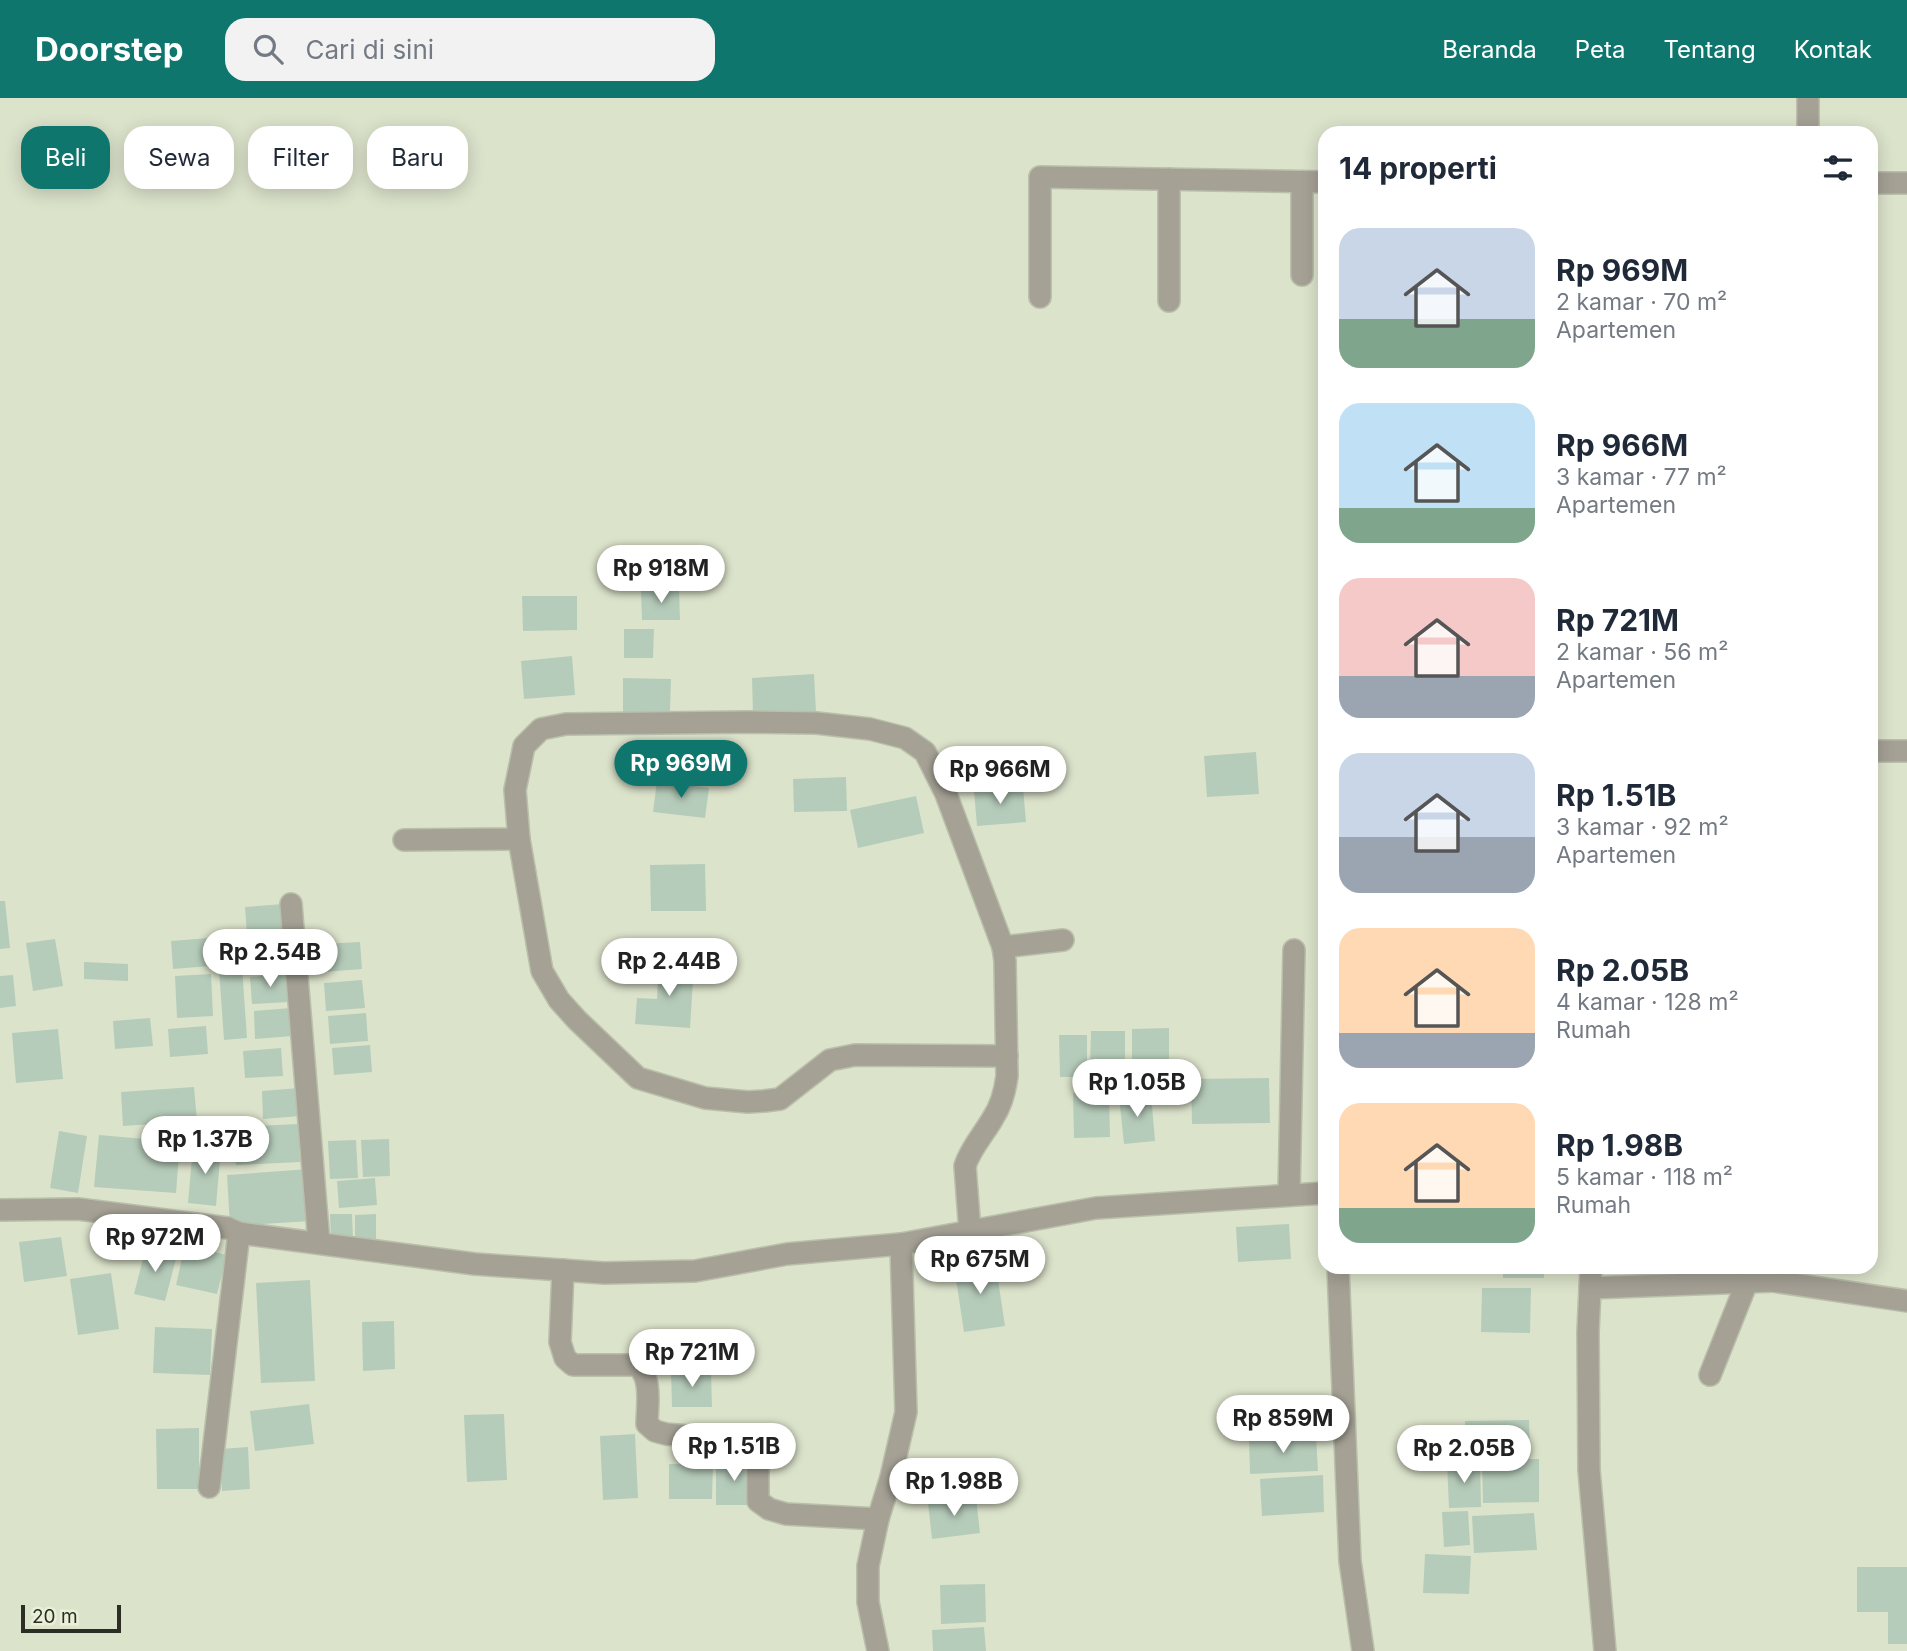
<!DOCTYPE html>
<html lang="id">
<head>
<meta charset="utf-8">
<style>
	body { margin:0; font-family:Inter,sans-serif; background:#f2f2f3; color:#1f2937; height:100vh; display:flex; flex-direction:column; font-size:26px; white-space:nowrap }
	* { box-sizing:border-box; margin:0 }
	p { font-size:23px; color:#747a83 }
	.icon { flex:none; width:38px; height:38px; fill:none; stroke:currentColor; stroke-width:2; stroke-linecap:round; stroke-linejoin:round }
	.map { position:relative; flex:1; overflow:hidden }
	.sheet { position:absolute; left:1318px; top:28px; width:560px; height:1148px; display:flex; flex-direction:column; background:#fff; border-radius:21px; box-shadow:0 4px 18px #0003 }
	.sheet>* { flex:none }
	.banner { position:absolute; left:21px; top:28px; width:665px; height:63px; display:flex; gap:14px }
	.scale { position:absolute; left:21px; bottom:18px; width:100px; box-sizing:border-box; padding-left:7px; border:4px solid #2c2e25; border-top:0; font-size:19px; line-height:24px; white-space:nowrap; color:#2c2e25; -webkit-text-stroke:5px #e9f0d8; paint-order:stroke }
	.price { position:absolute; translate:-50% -60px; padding:0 16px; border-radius:24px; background:#fff; color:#222; font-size:23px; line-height:46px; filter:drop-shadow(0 2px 4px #0008) }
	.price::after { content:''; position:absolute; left:50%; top:42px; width:21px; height:16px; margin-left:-10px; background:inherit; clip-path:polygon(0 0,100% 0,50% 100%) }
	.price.on { background:#0f766e; color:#fff }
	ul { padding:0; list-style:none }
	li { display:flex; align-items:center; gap:21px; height:175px; padding:0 21px }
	li span { display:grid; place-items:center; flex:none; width:196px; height:140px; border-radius:21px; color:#555 }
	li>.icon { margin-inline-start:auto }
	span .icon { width:84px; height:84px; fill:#fffc; stroke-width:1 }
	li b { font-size:30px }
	h2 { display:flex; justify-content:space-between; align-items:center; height:84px; padding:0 21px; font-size:30px }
	.chip { padding:0 24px; border-radius:21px; background:#fff; box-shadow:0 4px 18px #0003; font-size:24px; line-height:63px }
	.chip.on { background:#0f766e; color:#fff }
	header { display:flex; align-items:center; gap:42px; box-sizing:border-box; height:98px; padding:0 35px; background:#0f766e; color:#fff }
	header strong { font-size:33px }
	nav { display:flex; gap:38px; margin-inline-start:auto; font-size:24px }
	.search { width:490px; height:63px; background:#f2f2f3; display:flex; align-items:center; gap:18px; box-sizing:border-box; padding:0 24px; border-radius:21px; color:#747a83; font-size:26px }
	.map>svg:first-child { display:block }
	.building { fill:#b6ccba }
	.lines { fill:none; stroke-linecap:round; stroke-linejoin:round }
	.minor-casing { stroke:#b9bfaa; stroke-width:24 }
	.minor { stroke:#a5a195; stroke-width:21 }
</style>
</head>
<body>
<header>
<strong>Doorstep</strong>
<div class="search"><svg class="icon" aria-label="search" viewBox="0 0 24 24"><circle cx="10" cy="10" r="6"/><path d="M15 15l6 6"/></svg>Cari di sini</div>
<nav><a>Beranda</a><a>Peta</a><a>Tentang</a><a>Kontak</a></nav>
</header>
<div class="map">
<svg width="1907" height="1553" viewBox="0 0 1907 1553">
	<rect width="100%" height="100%" fill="#dce3cb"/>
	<!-- building -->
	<g class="building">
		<path d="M679 491 680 522H642L641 492Z"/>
		<path d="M522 498H577V532L523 533Z"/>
		<path d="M624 531H654L653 560H624Z"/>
		<path d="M572 558 575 597 524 601 521 563Z"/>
		<path d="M814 576 816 614 753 617 752 580Z"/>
		<path d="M623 580 671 581 670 614H623Z"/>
		<path d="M662 652 713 660 708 688 658 680Z"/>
		<path d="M1256 654 1259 696 1207 699 1204 658Z"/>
		<path d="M846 679 847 713 794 714 793 681Z"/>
		<path d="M657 683 709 690 705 720 653 714Z"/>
		<path d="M1023 689 1026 724 977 728 974 693Z"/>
		<path d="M916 698 924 735 858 750 850 712Z"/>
		<path d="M705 766 706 813H651L650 767Z"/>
		<path d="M0 803H5L10 850 0 851Z"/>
		<path d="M283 806 285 834 247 837 245 809Z"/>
		<path d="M287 838 289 865 251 868 248 840Z"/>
		<path d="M209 840 211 868 173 871 171 843Z"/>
		<path d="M55 841 63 888 33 893 26 845Z"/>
		<path d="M240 841 247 940 224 942 217 843Z"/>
		<path d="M360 844 362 871 323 874 321 846Z"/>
		<path d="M84 864 128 866V883L84 881Z"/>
		<path d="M659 864 694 866 690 930 635 926 637 900 657 901Z"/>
		<path d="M211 876 213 918 177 920 175 878Z"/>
		<path d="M287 876 290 904 252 906 250 879Z"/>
		<path d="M13 877 16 908 0 910V878Z"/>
		<path d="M362 882 365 910 326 913 324 885Z"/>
		<path d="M291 910 293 938 255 941 254 913Z"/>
		<path d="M366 915 368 943 330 946 328 918Z"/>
		<path d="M150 920 153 948 115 951 113 923Z"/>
		<path d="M206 928 208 956 170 959 168 931Z"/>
		<path d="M1169 930V970L1132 971V931Z"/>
		<path d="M58 931 63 981 16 985 12 935Z"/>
		<path d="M1091 933H1125V971H1090Z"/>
		<path d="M1059 937H1087V979H1060Z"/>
		<path d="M370 947 372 974 334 977 332 950Z"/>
		<path d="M281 950 283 978 245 980 243 953Z"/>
		<path d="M1269 980 1270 1025 1192 1026 1191 981Z"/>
		<path d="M194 989 197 1023 123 1028 121 994Z"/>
		<path d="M299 990 301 1018 263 1021 262 993Z"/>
		<path d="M1109 994 1110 1039 1074 1040 1073 995Z"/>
		<path d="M1151 996 1155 1043 1124 1046 1119 998Z"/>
		<path d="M298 1026 300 1064 236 1067 234 1029Z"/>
		<path d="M59 1033 87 1038 78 1095 50 1090Z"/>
		<path d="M99 1037 180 1044 176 1095 94 1089Z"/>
		<path d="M389 1041 390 1078 363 1079 361 1042Z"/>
		<path d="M356 1042 358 1080 330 1081 328 1043Z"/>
		<path d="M193 1048 221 1050 216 1108 188 1105Z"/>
		<path d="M309 1071 312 1123 230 1128 227 1077Z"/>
		<path d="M375 1080 377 1107 339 1110 337 1083Z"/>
		<path d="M330 1116H352L353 1141 331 1140Z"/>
		<path d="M376 1116V1141H355V1117Z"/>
		<path d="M1289 1126 1291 1161 1238 1164 1236 1129Z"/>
		<path d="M61 1139 67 1178 24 1184 19 1144Z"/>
		<path d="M185 1147 227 1157 217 1196 176 1187Z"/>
		<path d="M146 1149 177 1157 165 1203 134 1196Z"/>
		<path d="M995 1162 1005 1228 964 1234 954 1168Z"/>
		<path d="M1358 1169H1409V1174L1358 1175Z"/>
		<rect x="1503" y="1169" width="41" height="11"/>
		<path d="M111 1175 119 1231 78 1237 70 1181Z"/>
		<path d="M310 1182 315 1283 261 1285 256 1185Z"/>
		<path d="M1482 1190H1531L1530 1235 1481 1234Z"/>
		<path d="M394 1223 395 1271 363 1273 362 1224Z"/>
		<path d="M155 1229 212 1231 210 1277 153 1275Z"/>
		<path d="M671 1273H711L712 1309H672Z"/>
		<path d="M1319 1299 1320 1335 1254 1338 1253 1302Z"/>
		<path d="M309 1306 314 1346 255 1353 250 1313Z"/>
		<path d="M504 1316 507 1382 467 1384 464 1317Z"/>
		<path d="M1529 1322 1530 1356 1466 1358 1465 1323Z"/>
		<path d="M199 1330V1391H157L156 1331Z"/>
		<path d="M635 1336 638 1400 603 1402 600 1338Z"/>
		<path d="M1316 1338 1318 1373 1250 1376 1249 1340Z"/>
		<path d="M248 1349 250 1391 222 1393 220 1351Z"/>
		<path d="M1539 1361V1404L1483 1405 1482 1362Z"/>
		<path d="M716 1362H751L752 1407H716Z"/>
		<path d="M1480 1364 1481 1409 1449 1410 1447 1365Z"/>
		<path d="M669 1366H713L712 1401H669Z"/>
		<path d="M1323 1377 1324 1414 1262 1418 1260 1381Z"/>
		<path d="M976 1400 980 1435 932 1441 928 1405Z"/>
		<path d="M1468 1413 1470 1447 1444 1449 1442 1414Z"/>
		<path d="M1534 1415 1537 1452 1474 1455 1472 1418Z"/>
		<path d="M1425 1456 1471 1458 1469 1496 1423 1495Z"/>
		<path d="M1857 1469H1907V1546H1888V1514H1857Z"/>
		<path d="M985 1486 986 1524 941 1526 940 1487Z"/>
		<path d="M984 1529 986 1553H933L932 1532Z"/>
	</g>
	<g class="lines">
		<defs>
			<g id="minor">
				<path d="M1808 0V35"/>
				<path d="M1169 81V203"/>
				<path d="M1871 85H1907"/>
				<path d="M1302 177V84"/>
				<path d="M1040 199V79L1325 84"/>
				<path d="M1871 653H1907"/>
				<path d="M519 741 542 873 559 902 577 922 638 980 705 1000 748 1004 764 1003 780 1001 830 962 855 957 1007 958"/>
				<path d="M404 742 519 741 515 692 524 648 541 631 566 626 748 624 816 625 870 631 905 640 925 654 946 696 1003 849"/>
				<path d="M291 806 319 1145"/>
				<path d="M1289 1097 1294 852"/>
				<path d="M0 1112 78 1111 228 1130 239 1135 475 1166 604 1175 695 1173 787 1156 901 1146 1096 1110 1325 1095"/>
				<path d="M970 1134 965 1068C970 1051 984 1036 993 1020 1001 1008 1005 993 1007 978L1005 863 1003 849 1063 842"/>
				<path d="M1338 1169 1350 1463 1363 1553"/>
				<path d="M1591 1169 1588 1234 1589 1372 1605 1553"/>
				<path d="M563 1172 560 1244 565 1260 573 1267H636C653 1278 647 1309 647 1326L655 1333 666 1336 750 1344 758 1356V1403L769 1411 786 1416 878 1421"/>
				<path d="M1765 1173 1773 1183 1907 1203"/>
				<path d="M1590 1190 1773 1183"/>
				<path d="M1710 1277 1747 1184"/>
				<path d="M209 1389 239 1135"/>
				<path d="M878 1553 868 1504V1468L878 1421 891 1379 906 1314 901 1146"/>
			</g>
		</defs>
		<!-- minor casing -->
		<use href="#minor" class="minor-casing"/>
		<!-- minor -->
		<use href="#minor" class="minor"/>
	</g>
</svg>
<div class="scale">20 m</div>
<b class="price" style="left:661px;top:507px">Rp 918M</b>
<b class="price on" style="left:681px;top:702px">Rp 969M</b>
<b class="price" style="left:1000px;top:708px">Rp 966M</b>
<b class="price" style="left:270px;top:891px">Rp 2.54B</b>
<b class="price" style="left:669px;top:900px">Rp 2.44B</b>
<b class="price" style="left:1137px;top:1021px">Rp 1.05B</b>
<b class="price" style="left:205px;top:1078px">Rp 1.37B</b>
<b class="price" style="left:155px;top:1176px">Rp 972M</b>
<b class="price" style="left:980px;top:1198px">Rp 675M</b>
<b class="price" style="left:692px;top:1291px">Rp 721M</b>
<b class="price" style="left:1283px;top:1357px">Rp 859M</b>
<b class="price" style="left:734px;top:1385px">Rp 1.51B</b>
<b class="price" style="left:1464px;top:1387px">Rp 2.05B</b>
<b class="price" style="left:954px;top:1420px">Rp 1.98B</b>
<div class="banner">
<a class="chip on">Beli</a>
<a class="chip">Sewa</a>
<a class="chip">Filter</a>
<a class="chip">Baru</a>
</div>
<section class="sheet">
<h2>14 properti<svg class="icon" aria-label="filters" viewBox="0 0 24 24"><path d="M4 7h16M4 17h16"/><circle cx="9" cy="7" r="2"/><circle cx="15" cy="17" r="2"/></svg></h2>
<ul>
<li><span style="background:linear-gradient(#c9d6e8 65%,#7fa58c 0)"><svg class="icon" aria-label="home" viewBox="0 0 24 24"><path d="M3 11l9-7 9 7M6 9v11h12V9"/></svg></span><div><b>Rp 969M</b><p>2 kamar · 70 m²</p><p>Apartemen</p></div></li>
<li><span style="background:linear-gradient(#bfe0f5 75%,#7fa58c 0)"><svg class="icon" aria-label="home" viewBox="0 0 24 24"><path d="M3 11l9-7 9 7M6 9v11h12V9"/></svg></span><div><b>Rp 966M</b><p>3 kamar · 77 m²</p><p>Apartemen</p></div></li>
<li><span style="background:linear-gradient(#f6c9c9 70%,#9aa5b1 0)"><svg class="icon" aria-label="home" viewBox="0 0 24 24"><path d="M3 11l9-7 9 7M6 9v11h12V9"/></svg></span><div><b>Rp 721M</b><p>2 kamar · 56 m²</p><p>Apartemen</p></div></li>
<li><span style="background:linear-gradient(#c9d6e8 60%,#9aa5b1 0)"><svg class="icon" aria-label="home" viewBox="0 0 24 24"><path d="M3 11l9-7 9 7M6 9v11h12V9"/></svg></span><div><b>Rp 1.51B</b><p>3 kamar · 92 m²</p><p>Apartemen</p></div></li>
<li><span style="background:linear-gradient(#ffd9b3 75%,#9aa5b1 0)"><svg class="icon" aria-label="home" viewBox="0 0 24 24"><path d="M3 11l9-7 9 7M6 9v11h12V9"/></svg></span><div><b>Rp 2.05B</b><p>4 kamar · 128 m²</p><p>Rumah</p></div></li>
<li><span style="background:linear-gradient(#ffd9b3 75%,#7fa58c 0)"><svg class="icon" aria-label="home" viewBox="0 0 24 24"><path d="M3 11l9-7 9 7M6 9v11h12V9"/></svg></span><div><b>Rp 1.98B</b><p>5 kamar · 118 m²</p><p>Rumah</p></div></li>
</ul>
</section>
</div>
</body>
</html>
